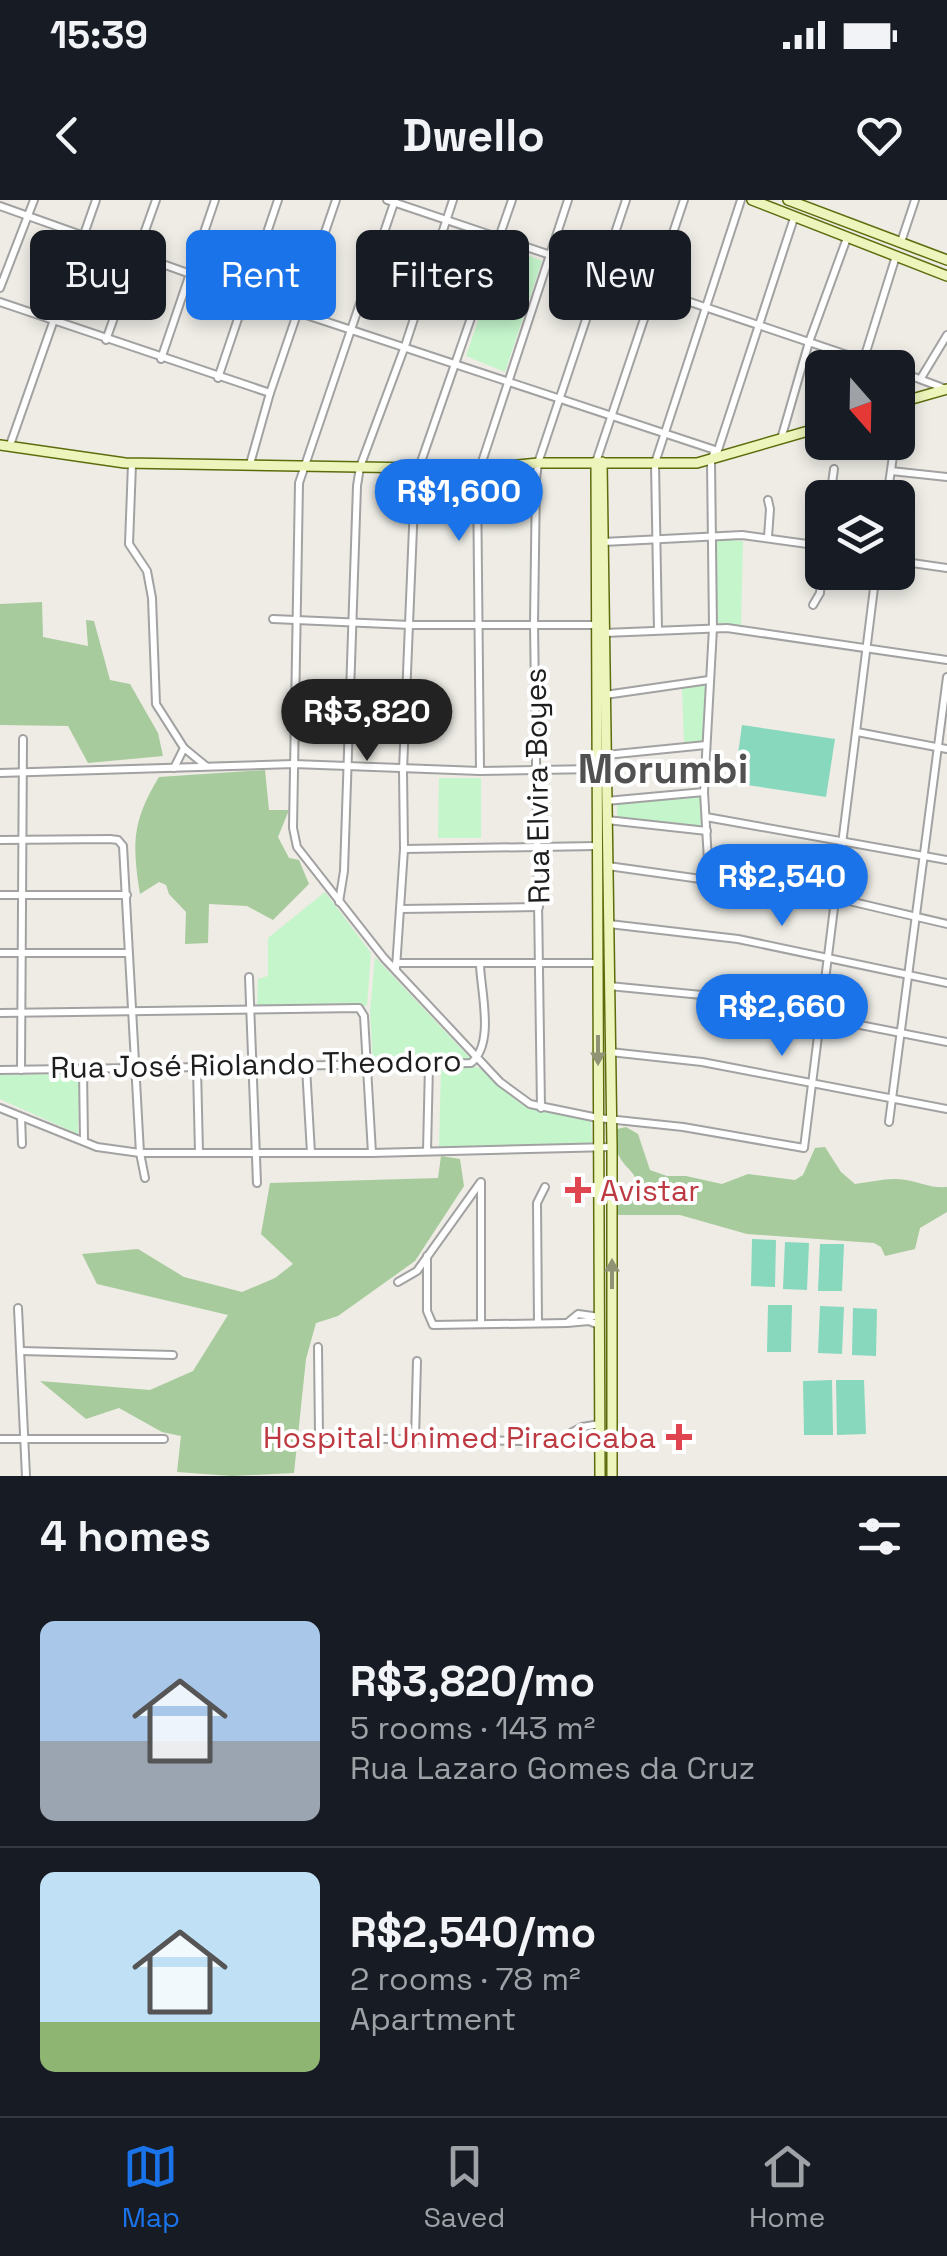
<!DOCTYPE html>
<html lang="en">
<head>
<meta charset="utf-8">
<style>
	body { margin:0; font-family:"Space Grotesk",sans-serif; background:#242831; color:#f1f3f6; height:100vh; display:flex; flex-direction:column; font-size:38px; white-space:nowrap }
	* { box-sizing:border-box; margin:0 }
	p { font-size:32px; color:#9ea1a6 }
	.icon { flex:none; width:55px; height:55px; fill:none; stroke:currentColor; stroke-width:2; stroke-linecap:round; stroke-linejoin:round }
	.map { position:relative; height:1276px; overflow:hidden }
	.sheet { display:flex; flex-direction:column; background:#171b24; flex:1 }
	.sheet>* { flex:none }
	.guide { position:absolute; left:30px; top:30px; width:888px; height:90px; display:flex; gap:20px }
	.needle { width:65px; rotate:160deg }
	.tools { position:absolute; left:805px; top:150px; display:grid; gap:20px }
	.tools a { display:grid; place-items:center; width:110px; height:110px; border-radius:15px; background:#171b24; box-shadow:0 5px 15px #0003; font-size:50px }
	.price { position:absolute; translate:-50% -85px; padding:0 22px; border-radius:35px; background:#1a73e8; color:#fff; font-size:32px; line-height:65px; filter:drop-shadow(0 2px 5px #0008) }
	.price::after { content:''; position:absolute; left:50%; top:60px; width:30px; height:22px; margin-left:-15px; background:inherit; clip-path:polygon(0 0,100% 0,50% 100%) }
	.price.selected { background:#222; color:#fff }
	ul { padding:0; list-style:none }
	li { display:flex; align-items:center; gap:30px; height:250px; padding:0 40px }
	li+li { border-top:2px solid #363941 }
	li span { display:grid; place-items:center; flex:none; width:280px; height:200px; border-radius:15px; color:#555 }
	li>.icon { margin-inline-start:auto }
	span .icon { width:120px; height:120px; fill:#fffc; stroke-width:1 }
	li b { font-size:42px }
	h2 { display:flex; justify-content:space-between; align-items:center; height:120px; padding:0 40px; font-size:42px }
	.pill { padding:0 35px; border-radius:15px; background:#171b24; box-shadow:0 5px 15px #0003; font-size:35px; line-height:90px }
	.pill.selected { background:#1a73e8; color:#fff }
	.status { display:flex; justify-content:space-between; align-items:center; height:70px; padding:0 50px; background:#171b24; direction:ltr }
	.status svg { height:28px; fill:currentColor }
	header { display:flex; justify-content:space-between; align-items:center; height:130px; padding:0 40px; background:#171b24; font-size:45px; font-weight:700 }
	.dock { display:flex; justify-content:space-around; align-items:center; height:140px; border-top:2px solid #363941; background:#171b24; font-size:28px; color:#9ea1a6 }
	.dock a { display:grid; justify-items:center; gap:5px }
	.dock .selected { color:#1a73e8 }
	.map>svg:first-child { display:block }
	.forest { fill:#a7cb9c }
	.park { fill:#c4f5cb }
	.pitch { fill:#88d8be }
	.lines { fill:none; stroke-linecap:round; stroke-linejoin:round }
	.minor-casing { stroke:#a2a2a2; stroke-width:10 }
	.secondary-casing { stroke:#5d6d0c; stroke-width:12 }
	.minor { stroke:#fff; stroke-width:6 }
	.secondary { stroke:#eef5bc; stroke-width:9 }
	.oneway { fill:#909475 }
	.health-dot { fill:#e0444e; stroke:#fff; stroke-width:4 }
	.labels { text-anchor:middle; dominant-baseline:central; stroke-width:8; stroke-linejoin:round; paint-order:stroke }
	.street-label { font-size:30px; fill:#1e1e1e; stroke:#fff }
	.health-label { font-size:30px; fill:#be3a42; stroke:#fff; text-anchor:start }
	.district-label { font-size:40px; font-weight:bold; fill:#515151; stroke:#fff }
</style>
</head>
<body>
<div class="status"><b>15:39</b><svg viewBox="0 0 49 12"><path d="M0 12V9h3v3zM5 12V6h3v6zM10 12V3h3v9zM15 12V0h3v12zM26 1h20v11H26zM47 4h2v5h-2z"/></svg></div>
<header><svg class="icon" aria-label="back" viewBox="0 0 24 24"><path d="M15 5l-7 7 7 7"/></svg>Dwello<svg class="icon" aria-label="heart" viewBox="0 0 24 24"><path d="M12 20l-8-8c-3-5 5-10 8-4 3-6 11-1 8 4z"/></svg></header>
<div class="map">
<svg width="947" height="1276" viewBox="0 0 947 1276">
	<rect width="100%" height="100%" fill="#eeece5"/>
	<!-- forest -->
	<g class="forest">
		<path d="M42 402 43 437 88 446 86 420 94 421 110 480 130 484 158 533 163 556 88 563 68 526 0 525V404Z"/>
		<path d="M265 570 269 610H289L278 637 289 658 299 660 309 684 273 720 247 706 209 704 208 743 185 744 186 712 169 694 166 685 159 682 140 694C132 644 132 621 159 577Z"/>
		<path d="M626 927 638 934 650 970 667 976H686L722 984 748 974 795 980 803 975 815 948 825 947 841 972 855 984C872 982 889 977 906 980 923 983 929 988 947 987V1012L920 1028 915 1049 885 1056 881 1047 874 1043 747 1034 680 1015H617V998C651 974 628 976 618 954 615 947 617 937 617 929Z"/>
		<path d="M441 956 460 959 464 986 415 1061 338 1116 316 1123 306 1159 294 1273 232 1276 177 1272 181 1236 162 1232 119 1208 86 1219 40 1181 150 1190 193 1171 228 1115 97 1084 82 1054 138 1049 184 1077 242 1092 275 1078 293 1064 261 1034 270 983 438 978Z"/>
	</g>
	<!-- park -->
	<g class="park">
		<path d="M504 45 542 61 505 172 466 156Z"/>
		<path d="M715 339 743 341 741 425 718 423Z"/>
		<path d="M707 485 703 541 684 543 682 488Z"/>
		<path d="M439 578H481V638H438Z"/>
		<path d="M701 597 703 628 617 618V604Z"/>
		<path d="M325 692 371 753 367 806 346 803 257 806 258 779 268 776V738Z"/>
		<path d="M375 757 470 858 468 861H373L370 812Z"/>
		<path d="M474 866C495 872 505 898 526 906 545 914 570 915 591 920L592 944 439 947 441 869Z"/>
		<path d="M79 874 78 934 0 899V875Z"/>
	</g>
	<!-- pitch -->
	<g class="pitch">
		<path d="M742 525 835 539 826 597 734 583Z"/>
		<path d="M752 1039 776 1040 775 1087 751 1086Z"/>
		<path d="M785 1042 809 1043 807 1090 783 1089Z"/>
		<path d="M820 1044H844L842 1091H818Z"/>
		<path d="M768 1105H792L791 1152H767Z"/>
		<path d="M820 1106 844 1107 842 1154 818 1153Z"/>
		<path d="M853 1108 877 1109 876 1156 852 1155Z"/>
		<path d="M832 1180 833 1235H804L803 1181Z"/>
		<path d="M836 1180H864L866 1234 837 1235Z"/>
	</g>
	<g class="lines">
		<defs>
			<g id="minor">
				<path d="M387 0 886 168"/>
				<path d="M395 0 299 283 293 628 297 647 384 758 500 882 530 904 598 918 683 927 804 948 876 372"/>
				<path d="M0 6 297 112 715 250 711 261 713 428 704 592 709 678"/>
				<path d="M901 42 915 0"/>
				<path d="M0 88 34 0"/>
				<path d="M0 102 270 193"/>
				<path d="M106 140 156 0"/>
				<path d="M161 159 215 0"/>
				<path d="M861 168 896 56"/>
				<path d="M898 171 946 189"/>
				<path d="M218 178 278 0"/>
				<path d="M921 178 947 135"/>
				<path d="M898 223 900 202"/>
				<path d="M781 239 809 142 847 38"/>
				<path d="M10 245 96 0"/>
				<path d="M717 253 794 18"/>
				<path d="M596 262 684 0"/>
				<path d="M132 264 129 344 147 371 152 398 156 504 184 548"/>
				<path d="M250 264 270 193 336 0"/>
				<path d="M891 271 947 277"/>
				<path d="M830 298 834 269"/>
				<path d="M887 298 895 242"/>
				<path d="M768 300 770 309 768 337"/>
				<path d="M603 342 742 335 822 346"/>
				<path d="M898 361 947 368"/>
				<path d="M813 405 820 393 822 362"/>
				<path d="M273 419 410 425H595"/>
				<path d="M658 430 655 263 741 0"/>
				<path d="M604 433 727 428 947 460"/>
				<path d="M605 495 709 480"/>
				<path d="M857 532 947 549"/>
				<path d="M606 555 706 545"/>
				<path d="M174 568 184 548 206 566"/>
				<path d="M480 571 477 277 568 0"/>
				<path d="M0 573 294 564 480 571 596 569"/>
				<path d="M606 601 704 592"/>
				<path d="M706 617 947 660"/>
				<path d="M607 620 707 631"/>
				<path d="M0 640 110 639 118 640 123 646 140 953 145 978"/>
				<path d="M404 649 597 646"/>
				<path d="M608 666 836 698 947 724"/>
				<path d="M0 695H127"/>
				<path d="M339 702 344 671 357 286 360 267 405 146 453 0"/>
				<path d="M400 709 539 707"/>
				<path d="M609 724 738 739 947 783"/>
				<path d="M0 753H128"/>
				<path d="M396 763H598"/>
				<path d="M396 768 404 649 403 570 415 279 512 0"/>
				<path d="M249 777 257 983"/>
				<path d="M609 786 712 796 947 842"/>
				<path d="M0 813 359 808 364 816 372 953"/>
				<path d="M610 852 702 862 947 909"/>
				<path d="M306 867 311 953"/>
				<path d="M197 868 199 953"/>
				<path d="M0 870 471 863C495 844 481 792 480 765"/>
				<path d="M21 870 23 539"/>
				<path d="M83 870 84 941"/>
				<path d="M0 908 97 947 140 953H372L612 947"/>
				<path d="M541 908 534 424 536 279 538 263 626 0"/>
				<path d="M21 917 22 944"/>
				<path d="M889 922 947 477"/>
				<path d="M427 951 429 865"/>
				<path d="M427 1056V1111L433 1125 567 1123"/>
				<path d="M398 1082 417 1071 480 983"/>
				<path d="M18 1108 26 1276"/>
				<path d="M538 1123 537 1003 545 987"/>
				<path d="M481 1124V982"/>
				<path d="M599 1125 589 1121 567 1123 578 1114 600 1117"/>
				<path d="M318 1147 319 1236 323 1238 600 1242"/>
				<path d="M21 1151 173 1155"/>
				<path d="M0 1239H164"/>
				<path d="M415 1239 417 1161"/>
				<path d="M560 1239 582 1227 600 1224"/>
			</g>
			<g id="secondary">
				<path d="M752 0 947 76"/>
				<path d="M788 0 947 60"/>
				<path d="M898 203 947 189"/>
				<path d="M0 245 125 263 480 269 538 263H697L822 227"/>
				<path d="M596 262 600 1276"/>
				<path d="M602 262 612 947V1276"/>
			</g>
		</defs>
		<!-- minor casing -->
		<use href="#minor" class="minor-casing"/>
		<!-- secondary casing -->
		<use href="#secondary" class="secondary-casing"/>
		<!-- minor -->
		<use href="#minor" class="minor"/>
		<!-- secondary -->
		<use href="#secondary" class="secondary"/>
	</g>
	<!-- one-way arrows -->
	<defs><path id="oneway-solid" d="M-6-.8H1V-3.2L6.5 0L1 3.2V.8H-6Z" transform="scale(2.5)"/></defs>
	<g class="oneway">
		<use href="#oneway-solid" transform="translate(598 850) rotate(90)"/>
		<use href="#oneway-solid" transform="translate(612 1074) rotate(-90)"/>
	</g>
	<!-- markers -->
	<g class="health-dot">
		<path d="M573 975h10v10h10v10h-10v10h-10v-10h-10v-10h10z"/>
		<path d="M674 1222h10v10h10v10h-10v10h-10v-10h-10v-10h10z"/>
	</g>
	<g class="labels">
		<!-- street labels -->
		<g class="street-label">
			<text transform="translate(537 586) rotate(-91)">Rua Elvira Boyes</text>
			<text transform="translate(256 864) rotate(-1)">Rua José Riolando Theodoro</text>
		</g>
		<!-- health labels -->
		<g class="health-label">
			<text x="600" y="990">Avistar</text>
			<text x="656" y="1237" text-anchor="end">Hospital Unimed Piracicaba</text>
		</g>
		<!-- district labels -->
		<g class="district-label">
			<text x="663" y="569">Morumbi</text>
		</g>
	</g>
</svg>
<div class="tools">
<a><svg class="needle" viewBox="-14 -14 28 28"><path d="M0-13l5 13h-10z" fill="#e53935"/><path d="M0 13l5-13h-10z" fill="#9ea1a6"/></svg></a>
<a><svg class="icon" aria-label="layers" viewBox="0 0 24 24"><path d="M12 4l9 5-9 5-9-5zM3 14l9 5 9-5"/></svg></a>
</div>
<b class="price" style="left:459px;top:344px">R$1,600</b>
<b class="price selected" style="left:367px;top:564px">R$3,820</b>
<b class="price" style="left:782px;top:729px">R$2,540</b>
<b class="price" style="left:782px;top:859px">R$2,660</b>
<div class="guide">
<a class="pill">Buy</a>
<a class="pill selected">Rent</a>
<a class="pill">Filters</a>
<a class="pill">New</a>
</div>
</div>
<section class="sheet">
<h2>4 homes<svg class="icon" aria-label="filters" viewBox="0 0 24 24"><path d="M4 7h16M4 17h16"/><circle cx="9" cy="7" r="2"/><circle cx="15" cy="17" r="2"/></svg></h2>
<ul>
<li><span style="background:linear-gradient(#a9c7e8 60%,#9aa5b1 0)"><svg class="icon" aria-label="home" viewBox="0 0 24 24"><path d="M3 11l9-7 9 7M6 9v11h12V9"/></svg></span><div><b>R$3,820/mo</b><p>5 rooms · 143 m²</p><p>Rua Lazaro Gomes da Cruz</p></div></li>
<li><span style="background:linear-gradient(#bfe0f5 75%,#8fb573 0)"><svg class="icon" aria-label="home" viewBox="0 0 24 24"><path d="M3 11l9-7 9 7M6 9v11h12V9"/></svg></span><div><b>R$2,540/mo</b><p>2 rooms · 78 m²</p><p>Apartment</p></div></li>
</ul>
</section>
<nav class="dock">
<a class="selected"><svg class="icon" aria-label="map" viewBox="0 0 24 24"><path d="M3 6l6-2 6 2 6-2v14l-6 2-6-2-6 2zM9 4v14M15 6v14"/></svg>Map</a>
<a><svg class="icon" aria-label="saved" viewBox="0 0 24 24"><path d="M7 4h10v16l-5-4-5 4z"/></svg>Saved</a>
<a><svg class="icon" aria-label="home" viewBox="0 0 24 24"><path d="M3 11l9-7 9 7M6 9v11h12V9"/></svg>Home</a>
</nav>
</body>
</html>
